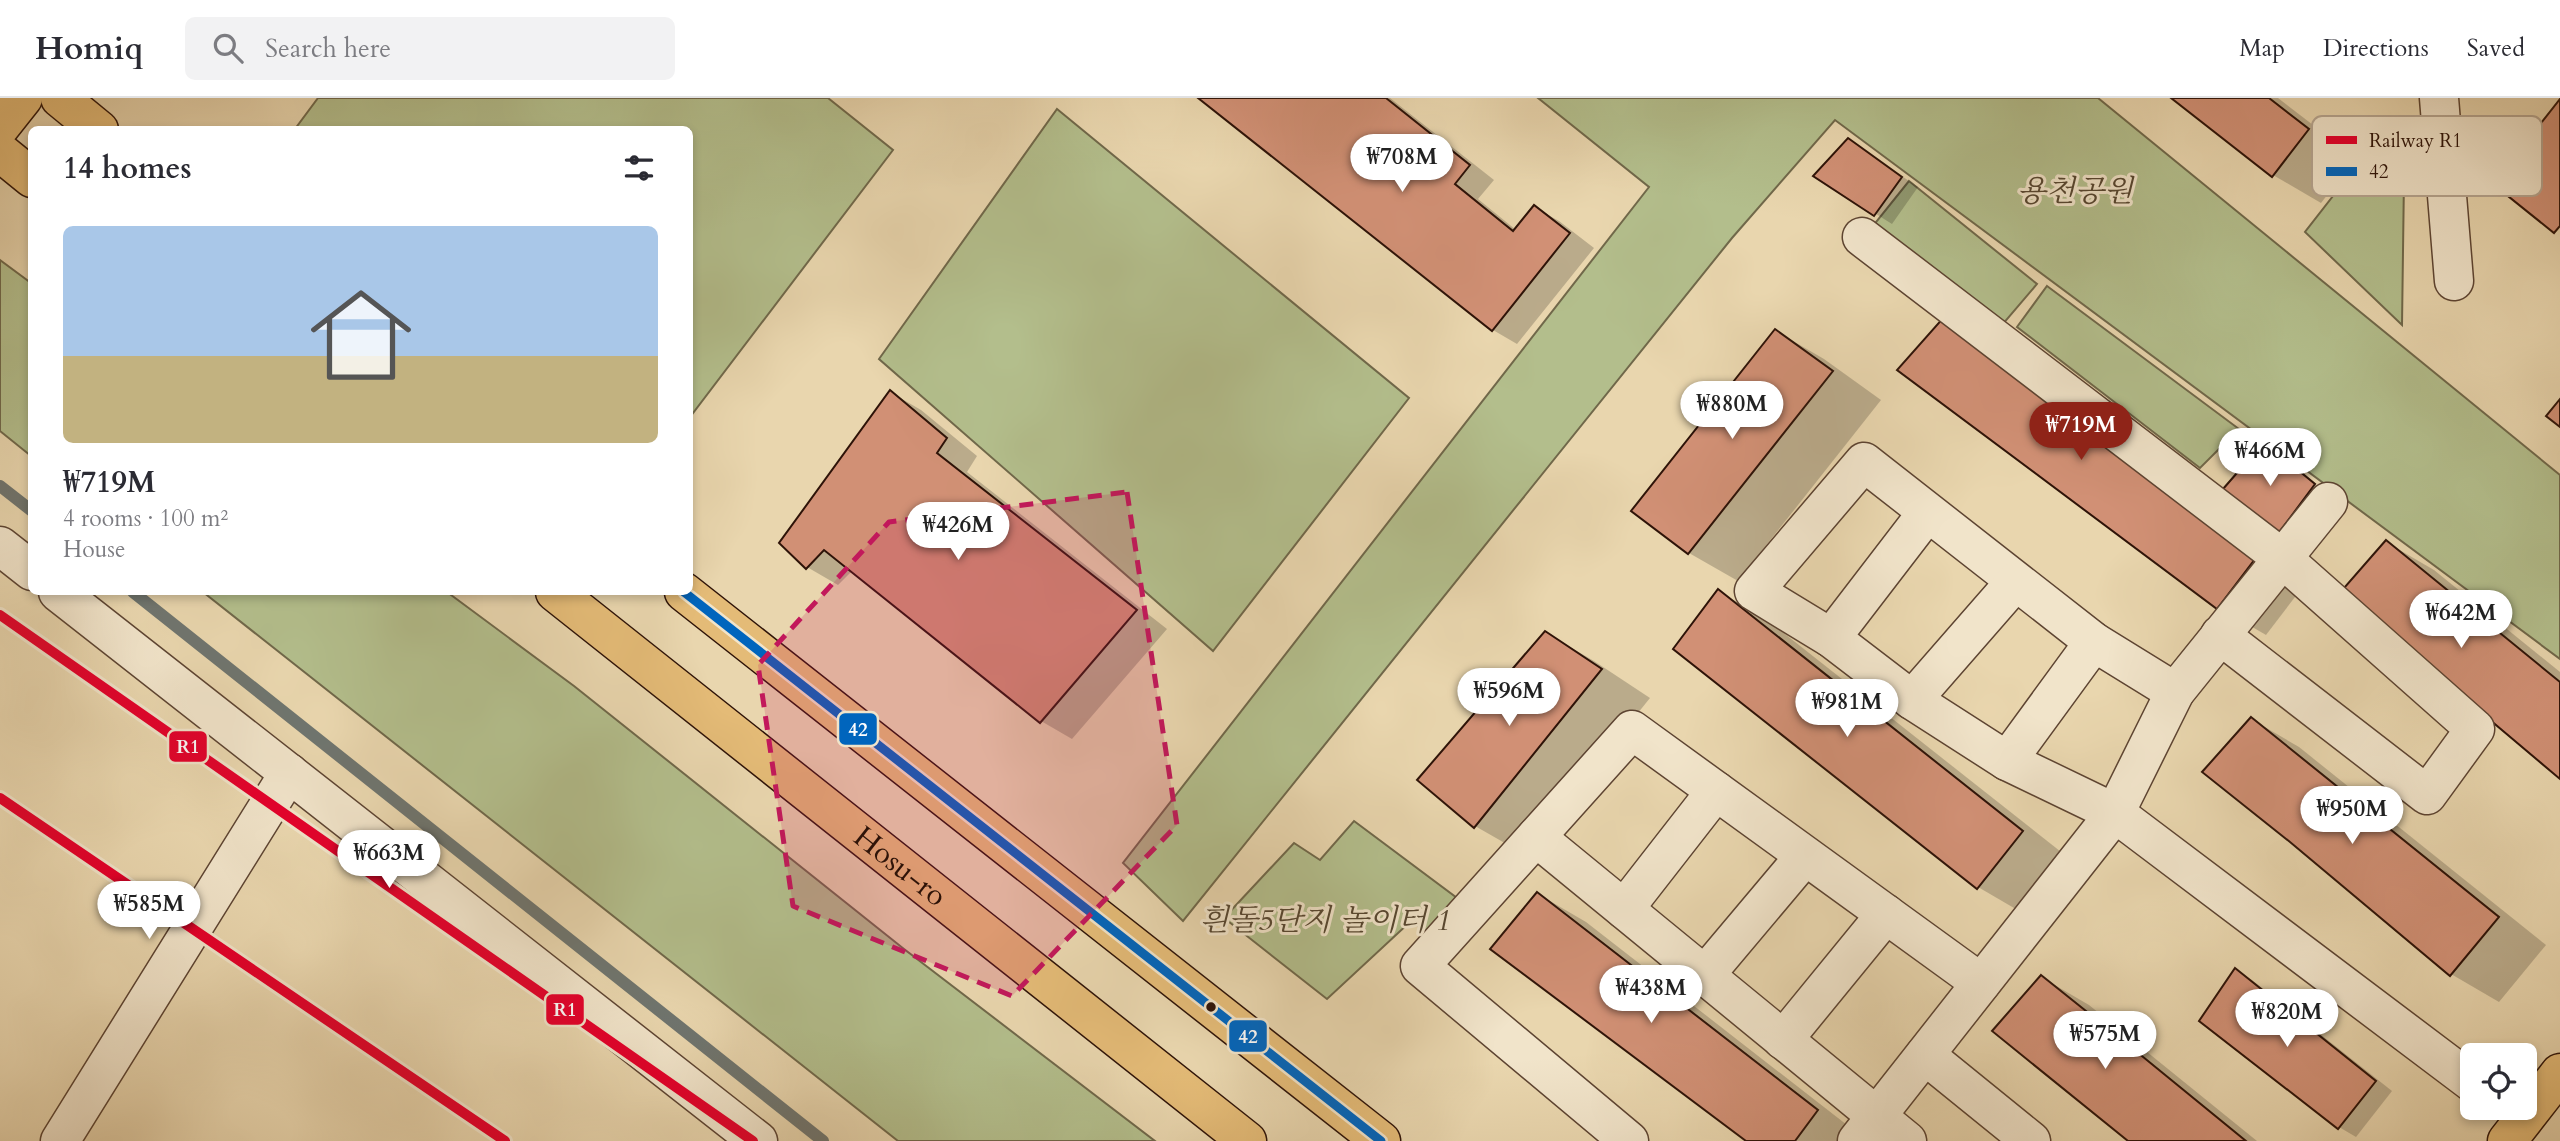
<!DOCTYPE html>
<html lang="en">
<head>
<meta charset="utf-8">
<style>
	body { margin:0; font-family:Cardo,"Noto Serif KR",serif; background:#f2f2f3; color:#2b2b33; height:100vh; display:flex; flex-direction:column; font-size:26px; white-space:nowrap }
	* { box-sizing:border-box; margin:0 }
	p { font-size:23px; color:#7c7c81 }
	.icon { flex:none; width:38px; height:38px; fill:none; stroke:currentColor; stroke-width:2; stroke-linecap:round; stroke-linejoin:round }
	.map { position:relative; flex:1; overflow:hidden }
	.panel { position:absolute; left:28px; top:28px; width:665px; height:469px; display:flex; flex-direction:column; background:#fff; border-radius:10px; box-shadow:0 4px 10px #0003 }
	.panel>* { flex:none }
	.tools { position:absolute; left:2460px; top:945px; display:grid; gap:14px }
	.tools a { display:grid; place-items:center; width:77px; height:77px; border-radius:10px; background:#fff; box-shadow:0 4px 10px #0003; font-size:35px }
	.price { position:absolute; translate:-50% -60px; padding:0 16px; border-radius:24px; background:#fff; color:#222; font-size:23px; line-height:46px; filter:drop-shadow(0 2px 4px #0008) }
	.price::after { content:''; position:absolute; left:50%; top:42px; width:21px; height:16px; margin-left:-10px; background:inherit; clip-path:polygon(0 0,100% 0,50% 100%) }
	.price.active { background:#8f2418; color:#fff }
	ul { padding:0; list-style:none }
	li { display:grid; align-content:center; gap:14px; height:371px; padding:0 35px }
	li+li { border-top:2px solid #e1e1e2 }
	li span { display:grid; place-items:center; height:217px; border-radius:10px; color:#555 }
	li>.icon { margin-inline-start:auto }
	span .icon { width:126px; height:126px; fill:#fffc; stroke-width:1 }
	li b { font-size:30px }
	h2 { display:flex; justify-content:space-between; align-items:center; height:84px; padding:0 35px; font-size:30px }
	header { display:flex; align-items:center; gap:42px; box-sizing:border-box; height:98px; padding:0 35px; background:#fff; border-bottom:2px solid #e1e1e2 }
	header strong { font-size:33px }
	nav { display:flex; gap:38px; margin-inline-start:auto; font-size:24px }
	.search { width:490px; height:63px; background:#f2f2f3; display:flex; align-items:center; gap:18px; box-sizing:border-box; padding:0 24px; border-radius:10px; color:#7c7c81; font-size:26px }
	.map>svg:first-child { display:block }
	.green { fill:#b3be8c; stroke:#70684a; stroke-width:2 }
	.shadow { fill:#0003 }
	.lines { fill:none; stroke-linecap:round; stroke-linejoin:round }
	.stream { stroke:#6f756f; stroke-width:12 }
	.building { fill:#d19075; stroke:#2e1308; stroke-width:2 }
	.minor-casing { stroke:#5d4432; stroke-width:41 }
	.major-casing { stroke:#2e1308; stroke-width:41 }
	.minor { stroke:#f1e4ca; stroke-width:38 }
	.major { stroke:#e4bb77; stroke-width:38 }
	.bus-1-casing { stroke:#f1e4ca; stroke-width:14 }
	.bus-1 { stroke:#0065bd; stroke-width:9 }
	.rail-1-casing { stroke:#f1e4ca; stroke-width:16 }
	.rail-1 { stroke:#e4002b; stroke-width:10 }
	.marked { fill:#c2185b; fill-opacity:0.2; stroke:#c2185b; stroke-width:5; stroke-dasharray:14 9; stroke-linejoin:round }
	.bus-dot { fill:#2e1308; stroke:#f1e4ca; stroke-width:2.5 }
	.labels { text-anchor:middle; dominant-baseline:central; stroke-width:6; stroke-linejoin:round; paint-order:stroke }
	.park-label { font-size:30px; font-style:italic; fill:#564630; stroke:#f1e4ca }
	.street-label { font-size:30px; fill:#2e1308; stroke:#f1e4ca }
	.key { fill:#f1e4ca; stroke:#b6a590; stroke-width:2 }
	.key-label { font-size:19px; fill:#2e1308 }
	.line-badge { stroke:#f1e4ca; stroke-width:2.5 }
	.badge-label { font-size:19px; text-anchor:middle; font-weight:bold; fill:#fff }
</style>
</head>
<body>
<header>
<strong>Homiq</strong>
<div class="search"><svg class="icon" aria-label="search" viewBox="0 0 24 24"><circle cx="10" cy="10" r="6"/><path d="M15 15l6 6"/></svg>Search here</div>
<nav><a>Map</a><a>Directions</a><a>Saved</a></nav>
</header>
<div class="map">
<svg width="2560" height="1043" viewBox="0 0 2560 1043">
	<rect width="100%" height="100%" fill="#e9d6ae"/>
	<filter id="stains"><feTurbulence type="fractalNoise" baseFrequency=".00286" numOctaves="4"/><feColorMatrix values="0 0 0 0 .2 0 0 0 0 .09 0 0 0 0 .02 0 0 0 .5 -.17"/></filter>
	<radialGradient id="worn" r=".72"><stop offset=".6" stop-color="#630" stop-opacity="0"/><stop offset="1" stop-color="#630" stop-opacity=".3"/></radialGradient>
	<!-- green -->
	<g class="green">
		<path d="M318 0H828L893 52 690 319V32L295 31Z"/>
		<path d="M1538 0H2098L2560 377V561L1835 22 1732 140 1183 823 1123 765 1649 89Z"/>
		<path d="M1057 11 1409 300 1213 553 879 261Z"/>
		<path d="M2365 57 2404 80 2402 227 2305 134Z"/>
		<path d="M1909 83 2037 186 1997 233 1868 134Z"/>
		<path d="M0 162 31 185V358L0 333Z"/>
		<path d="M2047 188 2239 331 2200 370 2017 229Z"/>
		<path d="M203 494H447L574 588 904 851 1155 1043H898Z"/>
		<path d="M1354 723 1457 800 1429 836 1411 823 1327 901 1224 820 1294 745 1320 762Z"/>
	</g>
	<!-- shadow -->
	<g class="shadow">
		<path d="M1200 0H1390L1494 82 1478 101 1516 132 1534 109 1559 123 1594 150 1517 246 1493 232Z"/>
		<path d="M2174 0H2278L2356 60 2321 105 2273 77Z"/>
		<path d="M1848 42 1918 89 1892 126 1816 78Z"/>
		<path d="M1776 233 1824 261 1881 302 1738 483 1689 455 1633 413Z"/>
		<path d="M1899 272 2308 482 2266 537 2218 509Z"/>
		<path d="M890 294 921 312 977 358 967 374 1167 531 1072 641 1041 623 852 473 838 487 807 469Z"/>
		<path d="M2264 346 2322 391 2279 434Z"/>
		<path d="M2386 444 2434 472 2560 574V679Z"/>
		<path d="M1718 493 1766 521 2070 761 2026 817 1978 789Z"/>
		<path d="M1546 535 1594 563 1650 600 1524 756 1475 728Z"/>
		<path d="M2251 621 2299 649 2546 847 2499 904 2451 876Z"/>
		<path d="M1538 796 1586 824 1865 1041 1864 1043H1749Z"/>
		<path d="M2236 872 2252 882 2392 993 2356 1039 2339 1029Z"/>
		<path d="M2041 879 2089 907 2257 1043H2131Z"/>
	</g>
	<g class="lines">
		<!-- stream -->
		<g class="stream">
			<path d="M0 388 32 413"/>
			<path d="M133 494 823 1043"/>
		</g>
	</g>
	<!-- building -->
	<g class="building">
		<path d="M1198 0H1386L1470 67 1455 86 1513 133 1534 107 1570 135 1492 233Z"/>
		<path d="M2171 0H2269L2309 31 2272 79Z"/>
		<path d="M2560 1V128L2554 135 2493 86Z"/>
		<path d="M1848 40 1902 79 1874 118 1813 78Z"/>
		<path d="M1944 219 2261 453 2217 511 1897 272Z"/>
		<path d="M1775 231 1833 273 1688 456 1631 413Z"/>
		<path d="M890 292 947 340 937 355 1137 512 1040 625 824 452 806 471 779 445Z"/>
		<path d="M2560 301V329L2546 318Z"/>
		<path d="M2264 344 2315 386 2278 436 2223 391Z"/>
		<path d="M2386 442 2560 584V681L2426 568 2337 498Z"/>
		<path d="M1718 491 2023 733 1977 791 1673 551Z"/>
		<path d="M1545 533 1602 571 1474 730 1417 682Z"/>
		<path d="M2251 619 2499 819 2450 878 2290 744 2202 674Z"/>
		<path d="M1537 794 1818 1012 1795 1043H1746L1490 851Z"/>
		<path d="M2235 870 2376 983 2338 1031 2199 923Z"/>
		<path d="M2041 877 2126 945 2246 1043H2128L1992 933Z"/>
	</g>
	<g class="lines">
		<defs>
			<g id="minor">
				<path d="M2439 0 2454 183"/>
				<path d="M1862 139 2282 460 2475 631 2427 697 2220 537"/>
				<path d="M0 448 32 473"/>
				<path d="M58 494 758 1043"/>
				<path d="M1831 540 1927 415"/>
				<path d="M2175 594 2094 544 1864 364 1754 493 1831 540 1912 602 2007 663 2115 715 2473 985"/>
				<path d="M1912 602 2015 484"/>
				<path d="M2007 663 2094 544"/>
				<path d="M1536 739 1907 1043"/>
				<path d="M1624 811 1716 693"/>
				<path d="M1704 878 1805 758"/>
				<path d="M1783 942 1886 816"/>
				<path d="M1925 957 2031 1043"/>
				<path d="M60 1043 289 675"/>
				<path d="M1629 1043 1420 868 1632 632 1981 885"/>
				<path d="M1857 1043 2115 715 2175 594 2328 404"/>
			</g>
			<g id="major">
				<path d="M60 0 99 32"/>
				<path d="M0 29 23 0"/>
				<path d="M0 54 32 80"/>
				<path id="s1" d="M555 494 1247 1043"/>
				<path d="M684 494 1381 1043"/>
				<path d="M2507 1043 2560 975"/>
			</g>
		</defs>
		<!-- minor casing -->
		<use href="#minor" class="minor-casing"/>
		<!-- major casing -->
		<use href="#major" class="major-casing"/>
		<!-- minor -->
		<use href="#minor" class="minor"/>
		<!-- major -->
		<use href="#major" class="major"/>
		<defs>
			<path id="bus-1" d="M684 494 1381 1043"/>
		</defs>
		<!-- bus-1 casing -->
		<use href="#bus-1" class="bus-1-casing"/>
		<!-- bus-1 -->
		<use href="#bus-1" class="bus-1"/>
		<defs>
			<g id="rail-1">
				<path d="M0 517 753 1043"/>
				<path d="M0 700 505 1043"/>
			</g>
		</defs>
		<!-- rail-1 casing -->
		<use href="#rail-1" class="rail-1-casing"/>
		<!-- rail-1 -->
		<use href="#rail-1" class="rail-1"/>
	</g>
	<!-- marked area -->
	<path class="marked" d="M1127 394 1177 727 1012 898 793 808 758 567 889 424Z"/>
	<!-- markers -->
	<circle class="bus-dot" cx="1211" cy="909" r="6"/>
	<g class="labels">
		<!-- park labels -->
		<g class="park-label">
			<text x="2075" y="93">용천공원</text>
			<text x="1325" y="822">흰돌5단지 놀이터 1</text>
		</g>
		<!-- street labels -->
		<g class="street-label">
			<text stroke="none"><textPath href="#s1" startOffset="441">Hosu-ro</textPath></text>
		</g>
	</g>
	<!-- legend -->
	<rect x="2312" y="18" width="230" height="80" rx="10" class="key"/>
	<rect x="2326" y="38" width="31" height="8" fill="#e4002b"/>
	<rect x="2326" y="69" width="31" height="9" fill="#0065bd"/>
	<g class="key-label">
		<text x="2369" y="49">Railway R1</text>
		<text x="2369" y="80">42</text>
	</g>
	<g class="line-badge">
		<rect x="838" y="614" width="40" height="34" rx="7" fill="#0065bd"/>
		<rect x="168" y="632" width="40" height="33" rx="7" fill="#e4002b"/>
		<rect x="545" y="895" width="40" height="33" rx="7" fill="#e4002b"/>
		<rect x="1228" y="921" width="40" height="34" rx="7" fill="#0065bd"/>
	</g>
	<g class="badge-label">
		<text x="858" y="638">42</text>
		<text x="188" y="655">R1</text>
		<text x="565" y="918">R1</text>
		<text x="1248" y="945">42</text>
	</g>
	<rect width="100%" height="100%" filter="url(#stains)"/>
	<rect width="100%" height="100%" fill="url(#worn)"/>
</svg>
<div class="tools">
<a><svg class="icon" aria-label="locate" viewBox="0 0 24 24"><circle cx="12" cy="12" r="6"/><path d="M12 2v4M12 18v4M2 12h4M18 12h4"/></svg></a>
</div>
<b class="price" style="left:1402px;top:96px">₩708M</b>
<b class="price" style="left:1732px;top:343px">₩880M</b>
<b class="price active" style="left:2081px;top:364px">₩719M</b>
<b class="price" style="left:2270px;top:390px">₩466M</b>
<b class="price" style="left:958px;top:464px">₩426M</b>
<b class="price" style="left:2461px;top:552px">₩642M</b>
<b class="price" style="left:1509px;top:630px">₩596M</b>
<b class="price" style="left:1847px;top:641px">₩981M</b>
<b class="price" style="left:2352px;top:748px">₩950M</b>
<b class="price" style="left:389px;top:792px">₩663M</b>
<b class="price" style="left:149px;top:843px">₩585M</b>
<b class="price" style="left:1651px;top:927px">₩438M</b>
<b class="price" style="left:2287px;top:951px">₩820M</b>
<b class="price" style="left:2105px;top:973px">₩575M</b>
<section class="panel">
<h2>14 homes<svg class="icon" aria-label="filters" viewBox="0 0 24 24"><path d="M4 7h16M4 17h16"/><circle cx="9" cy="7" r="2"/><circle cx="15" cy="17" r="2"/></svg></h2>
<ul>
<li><span style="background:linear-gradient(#a9c7e8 60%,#c2b280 0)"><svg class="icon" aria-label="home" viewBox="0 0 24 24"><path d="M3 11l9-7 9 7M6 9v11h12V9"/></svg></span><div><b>₩719M</b><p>4 rooms · 100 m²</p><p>House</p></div></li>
</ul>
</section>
</div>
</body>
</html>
